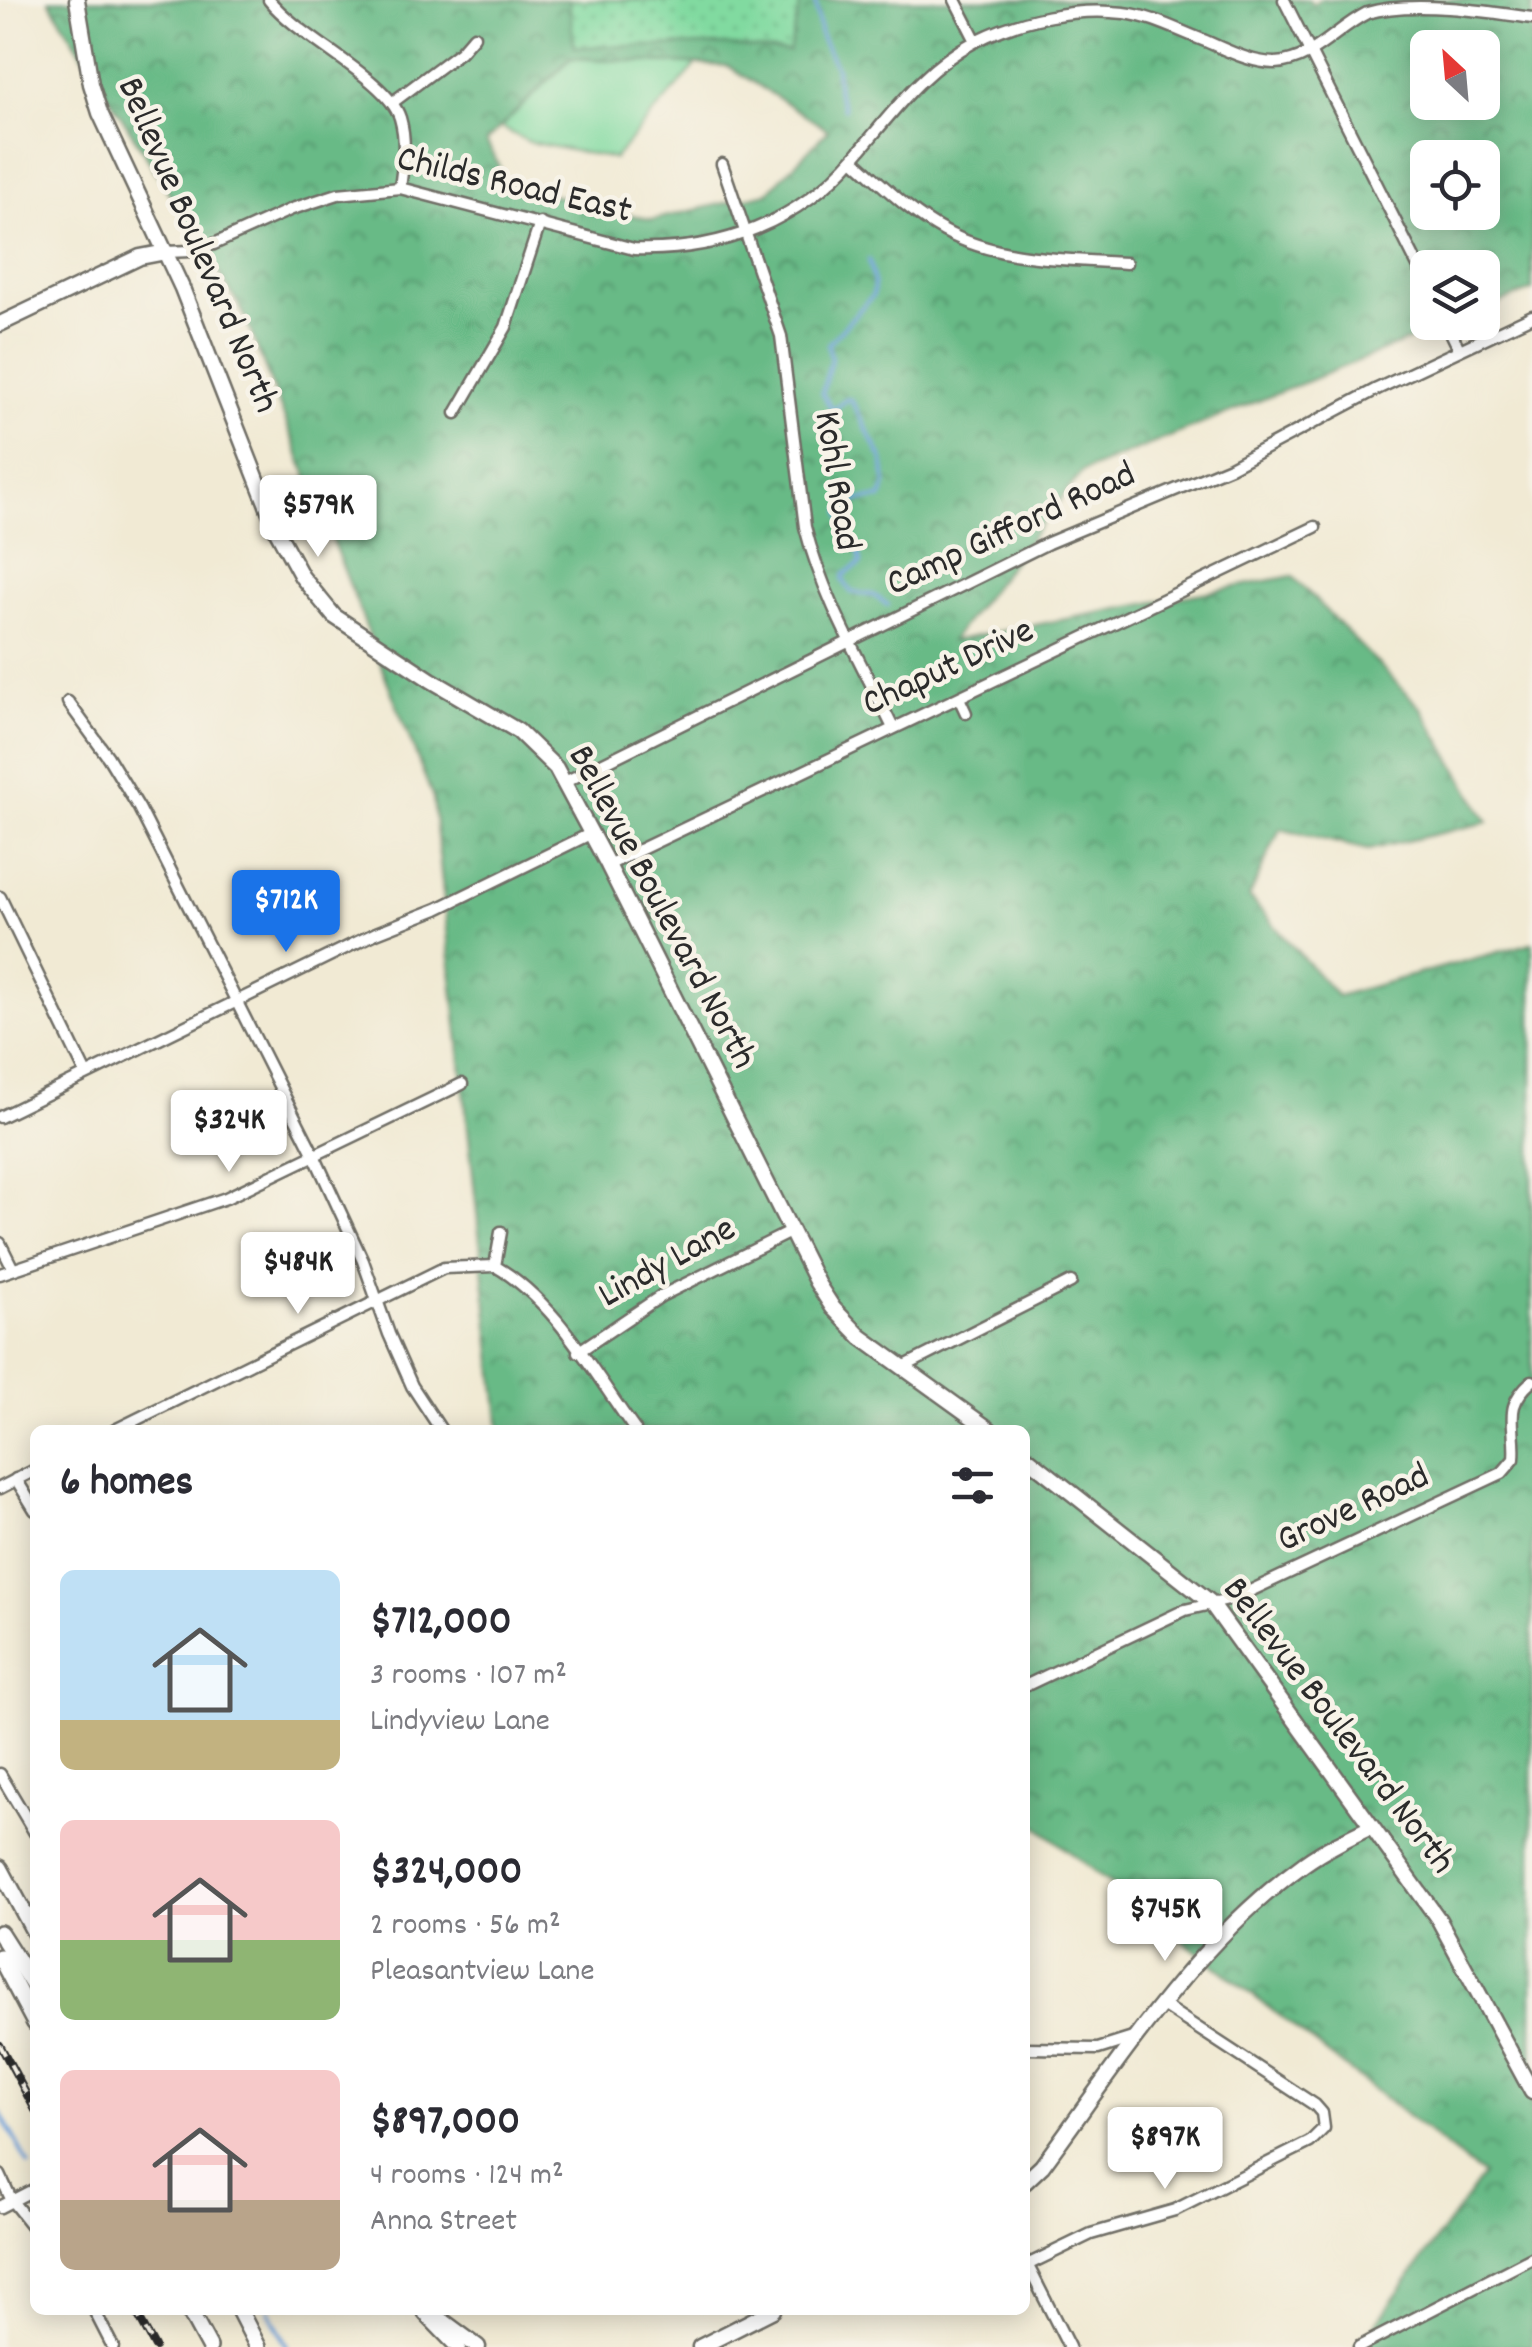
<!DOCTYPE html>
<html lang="en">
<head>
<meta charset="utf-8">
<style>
	body { margin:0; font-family:Dekko,sans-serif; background:#f7f7f7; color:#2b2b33; height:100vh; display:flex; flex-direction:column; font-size:38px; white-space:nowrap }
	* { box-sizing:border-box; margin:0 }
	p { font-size:32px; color:#7c7c81 }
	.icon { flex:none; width:55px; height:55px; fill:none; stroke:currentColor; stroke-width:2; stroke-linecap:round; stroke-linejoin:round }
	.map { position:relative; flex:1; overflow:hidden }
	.drawer { position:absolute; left:30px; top:1425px; width:1000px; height:890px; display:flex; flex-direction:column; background:#fff; border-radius:15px; box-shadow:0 5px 25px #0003 }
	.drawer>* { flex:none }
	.needle { width:65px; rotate:334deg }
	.tools { position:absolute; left:1410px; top:30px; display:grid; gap:20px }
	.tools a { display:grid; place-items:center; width:90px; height:90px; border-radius:15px; background:#fff; box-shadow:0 5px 25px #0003; font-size:50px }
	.price { position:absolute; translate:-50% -85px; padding:0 22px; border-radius:10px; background:#fff; color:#222; font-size:32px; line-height:65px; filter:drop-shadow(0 2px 5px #0008) }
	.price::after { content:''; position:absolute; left:50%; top:60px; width:30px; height:22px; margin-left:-15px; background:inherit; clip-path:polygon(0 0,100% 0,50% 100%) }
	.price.current { background:#1a73e8; color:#fff }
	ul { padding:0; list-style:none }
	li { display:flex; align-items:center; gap:30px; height:250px; padding:0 30px }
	li span { display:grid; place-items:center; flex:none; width:280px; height:200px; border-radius:15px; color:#555 }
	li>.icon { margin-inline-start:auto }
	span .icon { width:120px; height:120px; fill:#fffc; stroke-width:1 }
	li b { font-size:42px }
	h2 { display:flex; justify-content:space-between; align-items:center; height:120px; padding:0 30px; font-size:42px }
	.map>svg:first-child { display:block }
	.grass { fill:#81daa0; stroke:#568266; stroke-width:2.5 }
	.forest { fill:url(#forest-crowns); stroke:#4a7258; stroke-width:2.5; fill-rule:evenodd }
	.park { fill:url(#park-dots); stroke:#568266; stroke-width:2.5 }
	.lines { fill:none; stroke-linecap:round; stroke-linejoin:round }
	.stream { stroke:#6da2da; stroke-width:4 }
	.street-casing { stroke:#706e66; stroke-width:15 }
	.secondary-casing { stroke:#706e66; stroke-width:19 }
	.primary-casing { stroke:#706e66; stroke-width:20 }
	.street { stroke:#fff; stroke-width:10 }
	.secondary { stroke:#fff; stroke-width:14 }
	.primary { stroke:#fff; stroke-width:15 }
	.rail-casing { stroke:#2b2b2b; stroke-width:8 }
	.rail { stroke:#f7f3e8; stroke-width:4; stroke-dasharray:11; stroke-linecap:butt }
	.labels { text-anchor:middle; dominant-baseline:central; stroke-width:9; stroke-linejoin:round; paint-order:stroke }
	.street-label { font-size:38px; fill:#2b2b2b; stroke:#f7f3e8 }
</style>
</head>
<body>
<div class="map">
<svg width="1532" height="2347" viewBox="0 0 1532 2347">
	<defs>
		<pattern id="forest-crowns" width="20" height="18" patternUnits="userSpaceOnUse" patternTransform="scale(2.5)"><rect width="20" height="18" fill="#68ba86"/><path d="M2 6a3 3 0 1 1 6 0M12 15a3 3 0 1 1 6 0" fill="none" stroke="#56976e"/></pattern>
		<pattern id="park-dots" width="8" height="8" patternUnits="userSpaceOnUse" patternTransform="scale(2.5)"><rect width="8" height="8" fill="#81daa0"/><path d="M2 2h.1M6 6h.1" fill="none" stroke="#70bb8a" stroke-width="1.8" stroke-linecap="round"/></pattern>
	</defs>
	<rect width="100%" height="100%" fill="#f7f3e8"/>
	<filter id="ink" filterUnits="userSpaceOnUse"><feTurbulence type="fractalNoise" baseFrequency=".01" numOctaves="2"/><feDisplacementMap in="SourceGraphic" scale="20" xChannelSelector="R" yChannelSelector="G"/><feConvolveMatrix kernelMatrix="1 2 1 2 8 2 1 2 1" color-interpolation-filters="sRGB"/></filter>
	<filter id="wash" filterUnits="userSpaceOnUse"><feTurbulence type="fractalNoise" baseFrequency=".0048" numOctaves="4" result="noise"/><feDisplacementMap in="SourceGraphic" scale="40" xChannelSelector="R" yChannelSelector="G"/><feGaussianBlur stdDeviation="2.25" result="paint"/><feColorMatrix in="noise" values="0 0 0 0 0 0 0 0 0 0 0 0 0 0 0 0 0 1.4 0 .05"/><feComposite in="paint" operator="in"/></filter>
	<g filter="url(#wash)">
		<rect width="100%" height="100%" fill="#f1ead4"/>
		<!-- grass -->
		<path class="grass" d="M571 58 697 64 614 159 529 142 500 127Z"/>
		<!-- forest -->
		<path class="forest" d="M49 0H1309L1312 4 1321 0H1532V290L1483 310 1482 268H1428V322L1452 323 1082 472 951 641 1292 576 1422 709 1488 822 1368 850 1280 829 1249 897 1337 996 1532 943V2347H1359L1483 2175 1025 1817V1430H500L433 798 243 312ZM1428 48H1482V102H1428ZM571 58 728 66 828 130 767 193 652 220 508 184 486 141ZM1428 158H1482V212H1428Z"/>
		<!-- park -->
		<path class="park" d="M569 0H797L800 5 789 52 721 45 574 47Z"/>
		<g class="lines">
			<!-- stream -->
			<g class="stream">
				<path d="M815 0 821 37 836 68 838 94 844 109"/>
				<path d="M869 260 874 283 873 295 828 344 831 359 822 393 831 408 835 409 846 399 851 400 883 460 886 484 881 498 858 500 841 512C842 531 860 542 861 563L844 575 843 580 851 592 873 595 888 605"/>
				<path d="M0 2113 29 2165"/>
				<path d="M269 2310 287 2347"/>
			</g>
		</g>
	</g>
	<g filter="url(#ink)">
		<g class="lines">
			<defs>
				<g id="street">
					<path d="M269 0C299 38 388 79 400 118 407 141 403 165 400 188"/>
					<path d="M955 0 976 41"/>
					<path d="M1284 0 1428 286"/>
					<path d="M393 102 460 52 474 36"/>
					<path d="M853 159C882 184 910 213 944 231 999 261 1065 259 1126 263"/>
					<path d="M722 164 781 336 805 527C823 598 861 662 893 728"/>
					<path d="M166 252 191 251 214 244 292 209 338 194 400 188 634 249C721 252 799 222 856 155 893 112 924 68 976 41 1019 19 1076 7 1124 13 1151 16 1177 30 1203 40 1225 49 1250 63 1275 63 1313 61 1335 29 1367 13 1410 0 1486 11 1532 18"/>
					<path d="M1446 322 1459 349"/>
					<path d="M456 413 506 327 540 223"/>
					<path d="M959 698 966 713"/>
					<path d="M68 702 108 757 139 808 313 1153 363 1261 389 1334 412 1386 441 1430"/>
					<path d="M565 782 1048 543 1230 467 1377 389 1532 316"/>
					<path d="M608 865 1315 527"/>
					<path d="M0 897 86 1074"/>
					<path d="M0 1117 376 933 437 909 592 833"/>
					<path d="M501 1232 495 1266C555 1300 595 1375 635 1430"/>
					<path d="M0 1243 13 1269"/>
					<path d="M0 1274 226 1198 462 1084"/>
					<path d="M578 1352 661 1296 790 1232"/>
					<path d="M905 1366 1071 1282"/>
					<path d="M115 1430 444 1268 495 1266"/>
					<path d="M16 1479 35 1510"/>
					<path d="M0 1488 35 1470"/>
					<path d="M1025 1686 1185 1610 1233 1599 1502 1473 1514 1459C1517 1424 1501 1408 1532 1381"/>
					<path d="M0 1774 35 1833"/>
					<path d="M1025 2048 1098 2049 1136 2037"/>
					<path d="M0 2175 12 2201 35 2230"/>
					<path d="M0 2207 35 2189"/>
					<path d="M1025 2260 1069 2347"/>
					<path d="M1027 2265 1091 2234 1175 2210 1310 2142 1324 2128 1322 2113 1315 2105 1161 2004"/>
					<path d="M94 2310 113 2347"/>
					<path d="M1359 2347 1532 2258"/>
				</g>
				<g id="secondary">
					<path d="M77 0 91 84 100 113 182 288 278 533 302 577 334 616 431 680 518 731 556 768 608 865 817 1283 833 1308 861 1337 990 1430"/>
					<path d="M0 324 140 257 166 252"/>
					<path d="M1025 1456 1210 1602 1439 1920 1532 2092"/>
					<path d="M1025 2182 1042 2166C1121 2059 1194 1943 1304 1864 1325 1849 1348 1838 1371 1827"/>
					<path d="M428 2310 478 2347"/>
					<path d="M426 2314 458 2347"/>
					<path d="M700 2347 773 2310"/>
				</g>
				<g id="primary">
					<path d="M0 1868 35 1933"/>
					<path d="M0 1933 35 1988"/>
					<path d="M0 1957 35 2023"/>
					<path d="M189 2310 209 2347"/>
					<path d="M239 2310 258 2347"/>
				</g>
			</defs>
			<!-- street casing -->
			<use href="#street" class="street-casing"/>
			<!-- secondary casing -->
			<use href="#secondary" class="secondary-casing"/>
			<!-- primary casing -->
			<use href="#primary" class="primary-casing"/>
			<!-- street -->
			<use href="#street" class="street"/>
			<!-- secondary -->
			<use href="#secondary" class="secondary"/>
			<!-- primary -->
			<use href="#primary" class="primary"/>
			<defs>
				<g id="rail">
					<path d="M0 2045 35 2110"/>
					<path d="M135 2310 155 2347"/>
				</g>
			</defs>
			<!-- rail casing -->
			<use href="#rail" class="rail-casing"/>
			<!-- rail -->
			<use href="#rail" class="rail"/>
		</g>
	</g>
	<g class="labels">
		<!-- street labels -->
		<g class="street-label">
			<text transform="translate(514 187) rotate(13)">Childs Road East</text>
			<text transform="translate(196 246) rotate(67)">Bellevue Boulevard North</text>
			<text transform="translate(835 481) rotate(81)">Kohl Road</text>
			<text transform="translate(1012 531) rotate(-25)">Camp Gifford Road</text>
			<text transform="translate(949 669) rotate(-25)">Chaput Drive</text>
			<text transform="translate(660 908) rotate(62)">Bellevue Boulevard North</text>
			<text transform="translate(668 1264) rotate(-29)">Lindy Lane</text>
			<text transform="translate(1354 1510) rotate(-25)">Grove Road</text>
			<text transform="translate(1337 1727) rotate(53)">Bellevue Boulevard North</text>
		</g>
	</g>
</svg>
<div class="tools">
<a><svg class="needle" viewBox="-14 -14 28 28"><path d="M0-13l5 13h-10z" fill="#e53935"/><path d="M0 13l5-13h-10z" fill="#7c7c81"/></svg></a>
<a><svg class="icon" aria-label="locate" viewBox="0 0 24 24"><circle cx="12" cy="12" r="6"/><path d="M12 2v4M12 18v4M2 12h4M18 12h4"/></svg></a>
<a><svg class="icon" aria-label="layers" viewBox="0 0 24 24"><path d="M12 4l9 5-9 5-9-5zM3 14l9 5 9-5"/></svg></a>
</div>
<b class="price" style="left:318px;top:560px">$579K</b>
<b class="price current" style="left:286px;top:955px">$712K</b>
<b class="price" style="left:229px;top:1175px">$324K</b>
<b class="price" style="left:298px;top:1317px">$484K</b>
<b class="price" style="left:1165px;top:1964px">$745K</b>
<b class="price" style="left:1165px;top:2192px">$897K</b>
<section class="drawer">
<h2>6 homes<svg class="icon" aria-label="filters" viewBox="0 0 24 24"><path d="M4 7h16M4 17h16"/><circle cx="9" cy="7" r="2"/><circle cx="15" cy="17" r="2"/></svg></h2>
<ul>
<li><span style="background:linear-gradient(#bfe0f5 75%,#c2b280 0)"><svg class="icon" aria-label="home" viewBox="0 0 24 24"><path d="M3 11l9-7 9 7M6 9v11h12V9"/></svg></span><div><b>$712,000</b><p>3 rooms · 107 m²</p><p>Lindyview Lane</p></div></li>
<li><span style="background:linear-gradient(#f6c9c9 60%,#8fb573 0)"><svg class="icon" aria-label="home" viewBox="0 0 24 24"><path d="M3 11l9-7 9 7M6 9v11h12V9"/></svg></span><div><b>$324,000</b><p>2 rooms · 56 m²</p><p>Pleasantview Lane</p></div></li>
<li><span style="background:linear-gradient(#f6c9c9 65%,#b9a48a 0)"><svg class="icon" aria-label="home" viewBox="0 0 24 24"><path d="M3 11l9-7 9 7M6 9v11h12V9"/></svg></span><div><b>$897,000</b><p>4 rooms · 124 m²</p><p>Anna Street</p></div></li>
</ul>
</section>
</div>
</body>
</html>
